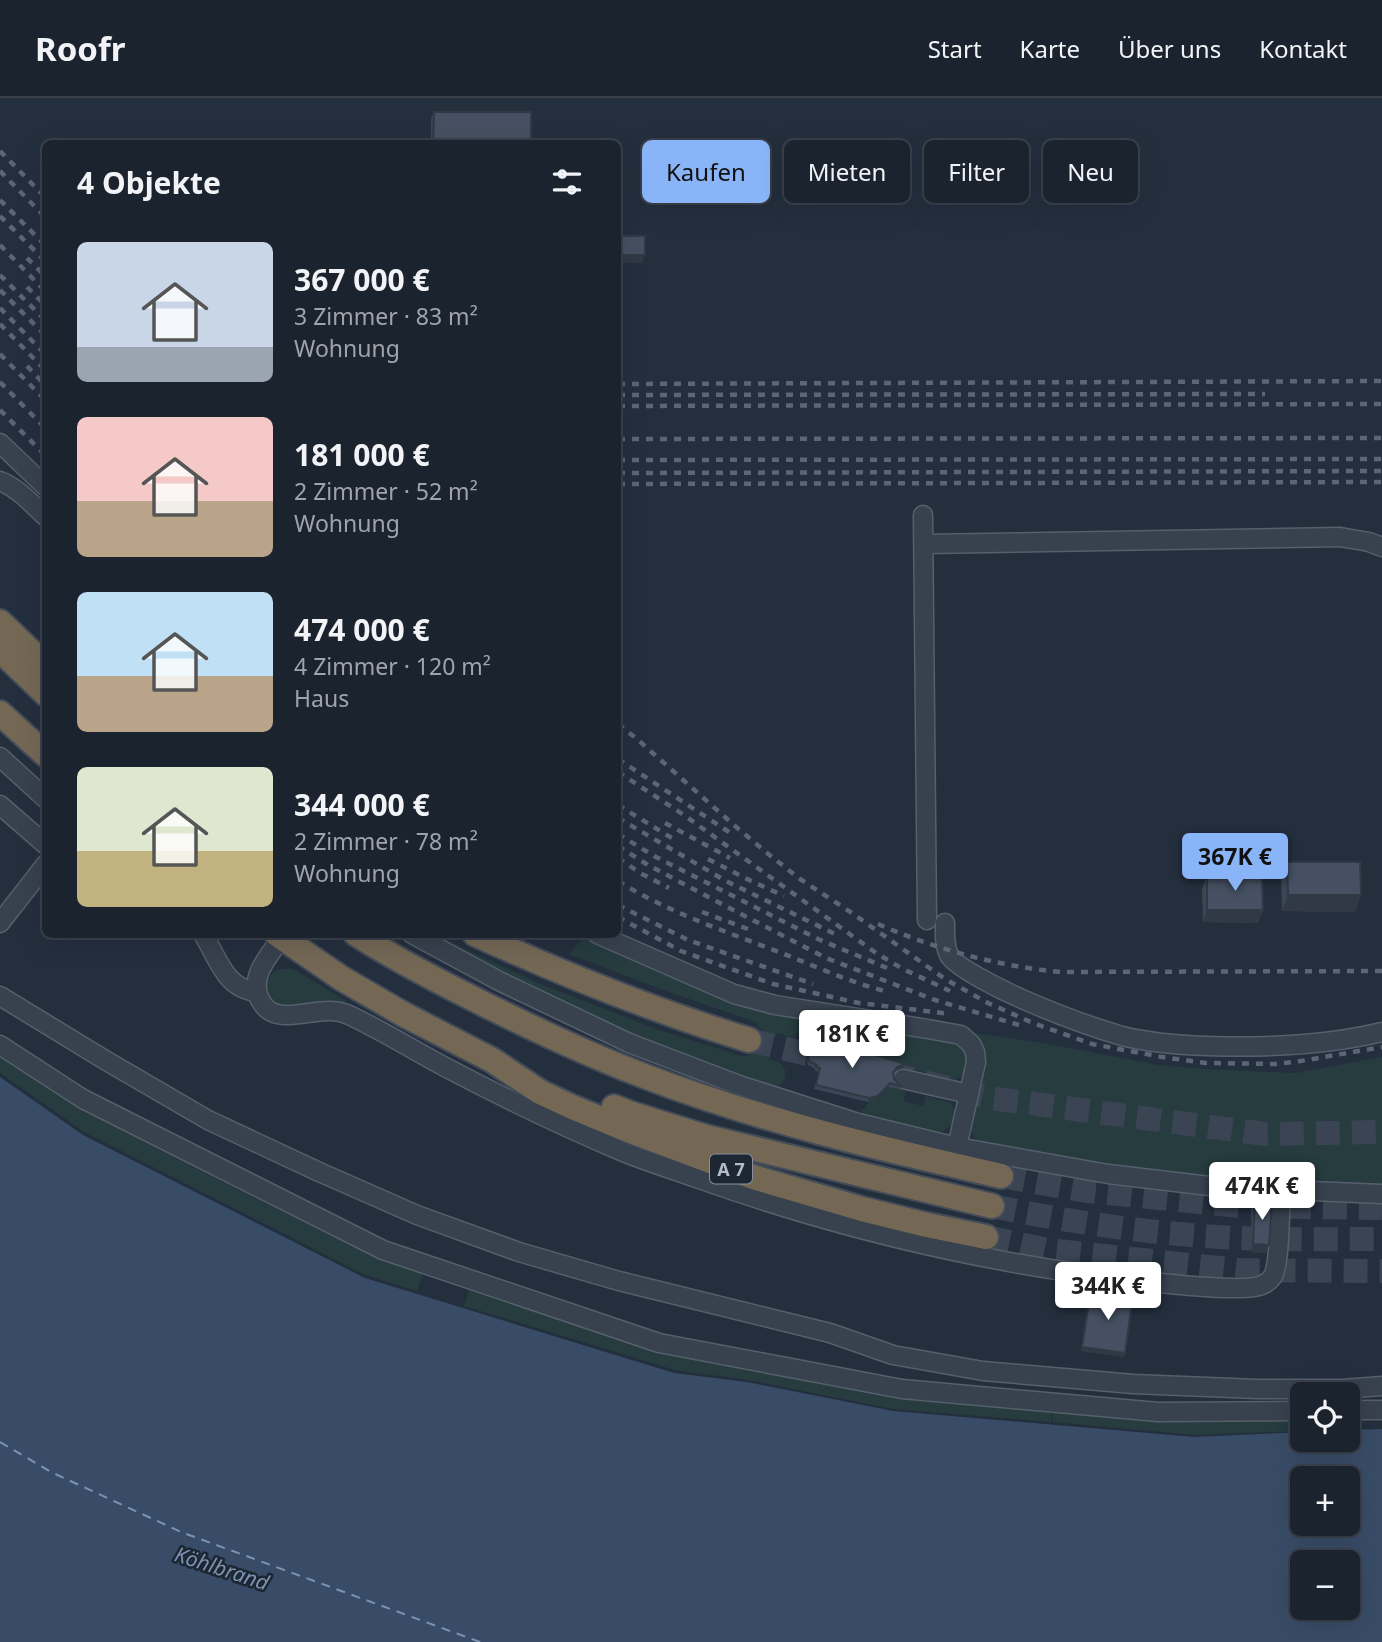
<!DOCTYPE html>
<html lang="de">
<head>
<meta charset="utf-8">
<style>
	body { margin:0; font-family:"Noto Sans",sans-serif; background:#242b36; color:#f1f3f6; height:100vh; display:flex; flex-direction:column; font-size:26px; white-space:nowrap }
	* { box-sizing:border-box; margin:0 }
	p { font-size:23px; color:#a0a4aa }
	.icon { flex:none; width:38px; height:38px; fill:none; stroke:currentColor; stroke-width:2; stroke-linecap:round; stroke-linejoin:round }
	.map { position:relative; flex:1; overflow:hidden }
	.side { position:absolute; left:42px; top:42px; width:579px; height:798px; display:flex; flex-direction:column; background:#1b232e; border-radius:10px; box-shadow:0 7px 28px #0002,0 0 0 2px #39404a }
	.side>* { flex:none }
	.banner { position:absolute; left:642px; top:42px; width:634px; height:63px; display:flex; gap:14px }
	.fabs { position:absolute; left:1290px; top:1284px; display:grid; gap:14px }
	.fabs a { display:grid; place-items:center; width:70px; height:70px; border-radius:10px; background:#1b232e; box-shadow:0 7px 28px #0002,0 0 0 2px #39404a; font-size:35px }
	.price { position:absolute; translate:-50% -60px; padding:0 16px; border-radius:7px; background:#fff; color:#222; font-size:23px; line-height:46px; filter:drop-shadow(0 2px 4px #0008) }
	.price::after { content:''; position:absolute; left:50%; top:42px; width:21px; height:16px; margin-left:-10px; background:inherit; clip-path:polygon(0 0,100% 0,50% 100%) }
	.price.selected { background:#8ab4f8; color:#111 }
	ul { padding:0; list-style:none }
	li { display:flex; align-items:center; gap:21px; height:175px; padding:0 35px }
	li span { display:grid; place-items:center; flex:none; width:196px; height:140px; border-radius:10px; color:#555 }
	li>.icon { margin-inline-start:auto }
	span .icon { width:84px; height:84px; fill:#fffc; stroke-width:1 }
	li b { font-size:30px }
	h2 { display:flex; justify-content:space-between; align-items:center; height:84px; padding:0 35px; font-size:30px }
	.chip { padding:0 24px; border-radius:10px; background:#1b232e; box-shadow:0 7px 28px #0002,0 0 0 2px #39404a; font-size:24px; line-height:63px }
	.chip.selected { background:#8ab4f8; color:#111 }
	header { display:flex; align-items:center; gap:42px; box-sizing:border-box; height:98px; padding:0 35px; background:#1b232e; border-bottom:2px solid #39404a }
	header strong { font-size:33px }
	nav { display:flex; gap:38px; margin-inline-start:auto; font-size:24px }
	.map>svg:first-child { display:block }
	.green { fill:#263c3f }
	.water { fill:#394c67; fill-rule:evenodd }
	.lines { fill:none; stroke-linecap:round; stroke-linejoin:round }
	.ferry { stroke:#7c92b1; stroke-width:2; stroke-dasharray:9 7; stroke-linecap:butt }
	.highway-tunnel { stroke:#3a4453; stroke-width:24; stroke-dasharray:24 12; stroke-linecap:butt }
	.minor-casing { stroke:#565f6c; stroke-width:21 }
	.highway-casing { stroke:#434c59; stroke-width:28 }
	.minor { stroke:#38414e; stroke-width:18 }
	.highway { stroke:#746855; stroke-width:24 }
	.rail { stroke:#5a6575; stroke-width:4.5; stroke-dasharray:7 7; stroke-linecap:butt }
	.wall { fill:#3b4654 }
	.shaded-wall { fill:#303945 }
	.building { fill:#455162; stroke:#303945; stroke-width:2 }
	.labels { text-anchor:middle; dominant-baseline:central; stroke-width:5; stroke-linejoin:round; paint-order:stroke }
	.shield { fill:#1d2633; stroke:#878f9c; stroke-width:2 }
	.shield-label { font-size:18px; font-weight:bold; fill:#b4bcc9 }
	.water-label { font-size:21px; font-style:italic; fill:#7c92b1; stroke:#1d2633 }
</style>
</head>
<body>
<header>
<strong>Roofr</strong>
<nav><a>Start</a><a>Karte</a><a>Über uns</a><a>Kontakt</a></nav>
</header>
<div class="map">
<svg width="1382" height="1544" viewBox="0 0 1382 1544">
	<rect width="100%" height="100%" fill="#242f3e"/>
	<!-- green -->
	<g class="green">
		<path d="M422 837H436L538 885 592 906 659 932 745 959C753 952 760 955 770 958V961L782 966C789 977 785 985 775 991L660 950 540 896Z"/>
		<path d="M585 838 660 871 950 941 962 947 968 958 965 977 954 982 905 970 822 945 820 951 807 947 811 934 798 931 795 940 777 935 776 938 762 934 763 932 759 930 756 924 663 892 569 856Z"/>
		<path d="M278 871H293L346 903 344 907C336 905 329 904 321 904 298 906 263 919 265 881L267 882 272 875Z"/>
		<path d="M974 935 1043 945 1158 967 1205 971 1296 975 1382 959V1090L1160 1074 1078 1064 981 1046 974 1039 969 1029 980 946Z"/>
		<path d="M0 950 425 1170 417 1193 365 1177 84 1034 0 975Z"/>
		<path d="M885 989 906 993 903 1003 923 1008 926 998 951 1005 957 1015 953 1026 939 1036 861 1018 862 1011H865L868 1004C877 1003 882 998 885 989Z"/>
		<path d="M471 1186 658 1248 1052 1308 1051 1324 893 1311 748 1282 675 1272 464 1208Z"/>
		<path d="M1054 1307 1302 1314V1333L1194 1337 1052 1324Z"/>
	</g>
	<!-- water -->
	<path class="water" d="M0 979 83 1037 365 1180 674 1275 747 1284 893 1313 1194 1339 1302 1334V1342H1348V1332L1382 1331V1544H0ZM1302 1381H1348V1426H1302ZM1302 1465H1348V1510H1302Z"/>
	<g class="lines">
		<!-- ferry -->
		<path class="ferry" d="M0 1344 51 1374 181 1434 480 1544"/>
		<!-- highway-tunnel -->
		<g class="highway-tunnel">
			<path d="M749 942 990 1000 1265 1036 1382 1034"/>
			<path d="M1001 1078 1087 1093 1239 1108 1382 1110"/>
			<path d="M992 1108C1073 1125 1155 1136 1237 1140 1285 1142 1334 1141 1382 1141"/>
			<path d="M986 1139 1048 1152 1238 1172 1382 1173"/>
		</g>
		<defs>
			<g id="minor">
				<path d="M0 345 46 389"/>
				<path d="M0 383C18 390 32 406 46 419"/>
				<path d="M923 417 927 822"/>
				<path d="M924 446 1340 439 1369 444 1382 449"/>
				<path d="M0 659 46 701"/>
				<path d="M0 707 46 747"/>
				<path d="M0 825 46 766"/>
				<path d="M945 825C945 836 944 847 949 857 956 870 1006 894 1022 901 1054 915 1088 928 1122 938 1150 945 1178 947 1207 948 1266 950 1324 948 1382 934"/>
				<path d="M203 836C218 860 225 891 257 894"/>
				<path d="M412 836 499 883 629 945 739 987 858 1025 957 1049 1108 1076 1218 1089 1382 1096"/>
				<path d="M597 836 734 896 775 907 928 931 961 937 971 946 975 954 976 964 957 1049"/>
				<path d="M282 840C267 859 243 886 266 910 284 928 323 904 349 917 383 933 415 953 447 970 504 1000 562 1028 621 1053 647 1064 675 1072 702 1082 844 1132 991 1167 1141 1183 1164 1185 1248 1196 1264 1186 1268 1184 1271 1181 1273 1178 1280 1165 1280 1110 1281 1092"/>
				<path d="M0 898 105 962 208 1022 317 1073 417 1117 519 1154 619 1183 830 1235 893 1257 983 1273 1133 1286 1257 1291H1343L1382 1288"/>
				<path d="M0 947 83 1001 383 1152 659 1245 902 1291 1158 1314 1302 1313"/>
				<path d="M903 981 969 996"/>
				<path d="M1348 1312H1382"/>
			</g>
			<g id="highway">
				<path d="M0 524 46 568"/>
				<path d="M0 552 46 596"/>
				<path d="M0 615 46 657"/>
				<path d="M277 836 341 880 403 916 492 962 540 994 572 1009 628 1032 753 1079 862 1111 927 1127 986 1139"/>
				<path d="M356 836C392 859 430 879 468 898 527 928 586 956 647 979 762 1023 882 1051 1001 1078"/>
				<path d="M475 836C565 877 655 913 749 942"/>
				<path d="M614 1009 629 1015 706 1039 992 1108"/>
			</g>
		</defs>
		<!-- minor casing -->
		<use href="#minor" class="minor-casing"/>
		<!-- highway casing -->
		<use href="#highway" class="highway-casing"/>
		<!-- minor -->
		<use href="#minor" class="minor"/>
		<!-- highway -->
		<use href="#highway" class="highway"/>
		<!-- rail -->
		<g class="rail">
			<path d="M0 53 46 100"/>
			<path d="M0 73 46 120"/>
			<path d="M0 102 46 148"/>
			<path d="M0 118 46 164"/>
			<path d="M0 147 46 194"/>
			<path d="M27 160 46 179"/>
			<path d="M0 177 46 223"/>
			<path d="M27 189 46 208"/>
			<path d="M0 192 46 238"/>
			<path d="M0 210 46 257"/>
			<path d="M0 226 46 273"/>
			<path d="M0 256 46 303"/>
			<path d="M27 268 46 288"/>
			<path d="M0 284 46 331"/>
			<path d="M618 286 1382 283"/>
			<path d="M618 297 1265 296"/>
			<path d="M618 308 1382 306"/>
			<path d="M0 312 46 358"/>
			<path d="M618 341 1382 340"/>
			<path d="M618 362 1382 361"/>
			<path d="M618 375 1382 373"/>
			<path d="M618 386 1382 384"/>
			<path d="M618 626 637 641 735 728 772 759 800 781 852 815 945 881 988 905 1033 925 1092 946 1162 959 1206 965 1275 966 1301 963 1382 949"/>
			<path d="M618 661 732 736"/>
			<path d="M618 674 684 717 876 855 903 871 950 893"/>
			<path d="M618 707 675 742"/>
			<path d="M618 720 726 783 837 837"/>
			<path d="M665 725 730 760"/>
			<path d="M618 736 654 758 818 841 887 870"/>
			<path d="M618 748 648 767 714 802 826 860 935 902 1019 927"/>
			<path d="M618 760 642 776 669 790"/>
			<path d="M708 761 747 781 784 798"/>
			<path d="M618 783C668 814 724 833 779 854 815 868 851 885 889 894"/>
			<path d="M618 807 688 842 813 886"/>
			<path d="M702 814 748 831"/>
			<path d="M618 819 681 853 773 886 859 905 951 916"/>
			<path d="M878 826C935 851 997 868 1060 874L1382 873"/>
		</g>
	</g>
	<!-- wall -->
	<g class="wall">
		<path d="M434 14 531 46H431V20Z"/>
		<path d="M1287 764 1361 797 1355 814 1282 813 1281 781Z"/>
		<path d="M1207 778 1263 812 1258 825 1203 824 1202 791Z"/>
		<path d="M811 949 904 970 895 973 893 976 894 981 901 988 900 992 888 989 876 1002 868 1004 814 991 819 974 815 973V971L808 967 807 963Z"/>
		<path d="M1255 1102 1269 1147 1266 1155 1250 1154 1252 1110Z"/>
		<path d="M1091 1192 1124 1259 1081 1253Z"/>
	</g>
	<!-- shaded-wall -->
	<g class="shaded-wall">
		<path d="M618 157H645L642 165H618Z"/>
		<path d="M1288 797H1361L1355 814 1282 813Z"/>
		<path d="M1207 812H1263L1258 825 1203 824Z"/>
		<path d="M905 966 904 970 895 973 892 979 897 969Z"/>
		<path d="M890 985 888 989 876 1002 868 1004 869 1000Z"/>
		<path d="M1253 1146 1269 1147 1266 1155 1250 1154Z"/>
		<path d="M1082 1249 1125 1255 1124 1259 1081 1253Z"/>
	</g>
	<!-- building -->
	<g class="building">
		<path d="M434 14H531V46H433Z"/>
		<rect x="618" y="138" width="27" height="19"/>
		<path d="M1287 764H1360L1361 797H1288Z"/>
		<path d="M1207 778H1262L1263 812H1207Z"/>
		<path d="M823 941 905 966 897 969 893 975 894 981 901 988 890 985 878 998 869 1000 816 987 820 970 816 969 817 967 809 963 808 959 811 949 815 946 821 947Z"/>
		<path d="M1255 1102 1272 1103 1269 1147 1253 1146Z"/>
		<path d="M1091 1192 1133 1198 1125 1255 1082 1249Z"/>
	</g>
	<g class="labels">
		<!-- shield labels -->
		<rect class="shield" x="710" y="1056.5" width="42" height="29" rx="5"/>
		<g class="shield-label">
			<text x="731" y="1071">A 7</text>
		</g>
		<!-- water labels -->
		<g class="water-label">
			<text transform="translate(222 1470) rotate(18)">Köhlbrand</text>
		</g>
	</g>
</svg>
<div class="fabs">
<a><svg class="icon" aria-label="locate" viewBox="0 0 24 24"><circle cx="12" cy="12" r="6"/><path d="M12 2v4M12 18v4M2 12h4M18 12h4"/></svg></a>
<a>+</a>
<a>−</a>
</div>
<b class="price selected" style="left:1235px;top:795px">367K €</b>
<b class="price" style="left:852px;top:972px">181K €</b>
<b class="price" style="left:1262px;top:1124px">474K €</b>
<b class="price" style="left:1108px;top:1224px">344K €</b>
<div class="banner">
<a class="chip selected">Kaufen</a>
<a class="chip">Mieten</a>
<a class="chip">Filter</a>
<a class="chip">Neu</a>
</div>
<section class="side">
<h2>4 Objekte<svg class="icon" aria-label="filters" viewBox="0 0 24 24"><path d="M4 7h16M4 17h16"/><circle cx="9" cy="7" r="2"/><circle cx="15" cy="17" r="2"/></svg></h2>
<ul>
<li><span style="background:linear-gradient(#c9d6e8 75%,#9aa5b1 0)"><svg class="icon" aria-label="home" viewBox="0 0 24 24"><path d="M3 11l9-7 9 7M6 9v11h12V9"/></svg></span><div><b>367 000 €</b><p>3 Zimmer · 83 m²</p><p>Wohnung</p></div></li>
<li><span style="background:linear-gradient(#f6c9c9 60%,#b9a48a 0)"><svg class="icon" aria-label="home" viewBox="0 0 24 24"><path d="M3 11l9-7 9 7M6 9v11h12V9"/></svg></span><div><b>181 000 €</b><p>2 Zimmer · 52 m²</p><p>Wohnung</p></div></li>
<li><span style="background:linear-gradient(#bfe0f5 60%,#b9a48a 0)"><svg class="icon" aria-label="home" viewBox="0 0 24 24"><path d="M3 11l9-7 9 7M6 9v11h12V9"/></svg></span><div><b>474 000 €</b><p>4 Zimmer · 120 m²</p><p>Haus</p></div></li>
<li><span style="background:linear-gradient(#dfe7d0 60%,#c2b280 0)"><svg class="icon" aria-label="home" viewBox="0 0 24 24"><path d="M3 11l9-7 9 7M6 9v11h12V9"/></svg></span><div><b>344 000 €</b><p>2 Zimmer · 78 m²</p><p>Wohnung</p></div></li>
</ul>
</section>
</div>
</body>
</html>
